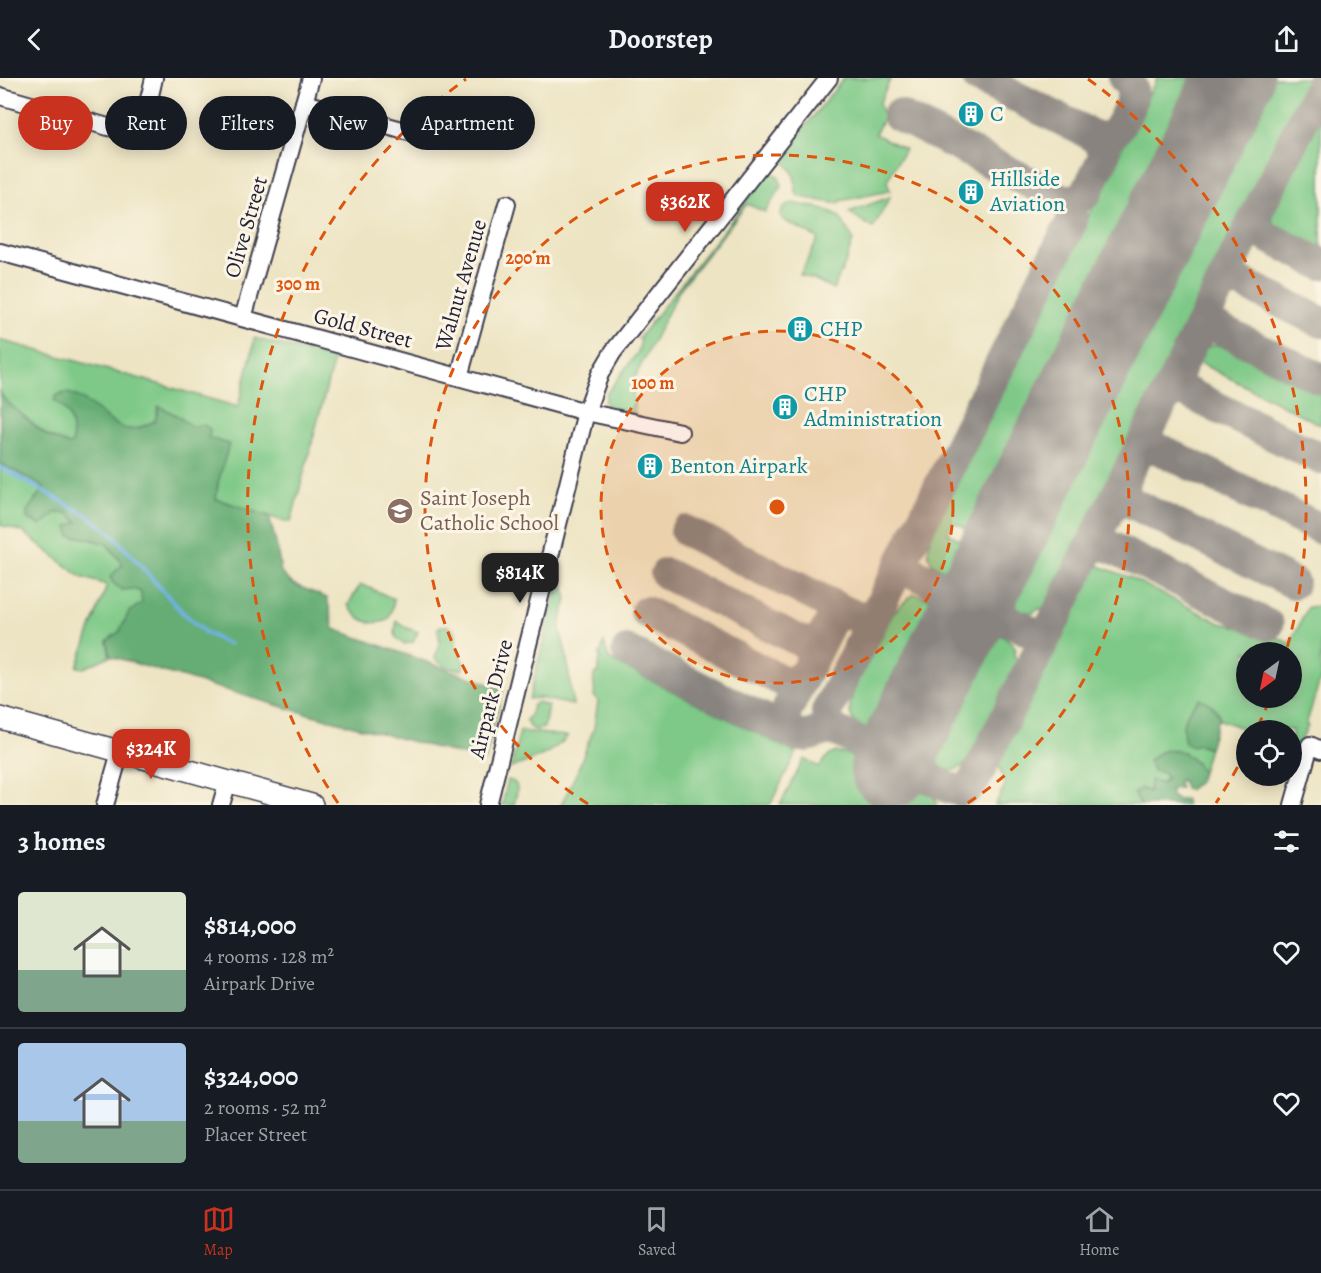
<!DOCTYPE html>
<html lang="en">
<head>
<meta charset="utf-8">
<style>
	body { margin:0; font-family:Alegreya,serif; background:#242831; color:#f1f3f6; height:100vh; display:flex; flex-direction:column; font-size:22px; white-space:nowrap }
	* { box-sizing:border-box; margin:0 }
	p { font-size:20px; color:#9ea1a6 }
	.icon { flex:none; width:33px; height:33px; fill:none; stroke:currentColor; stroke-width:2; stroke-linecap:round; stroke-linejoin:round }
	.map { position:relative; height:727px; overflow:hidden }
	.drawer { display:flex; flex-direction:column; background:#171b24; flex:1 }
	.drawer>* { flex:none }
	.hud { position:absolute; left:18px; top:18px; width:600px; height:54px; display:flex; gap:12px }
	.needle { width:39px; rotate:213deg }
	.controls { position:absolute; left:1236px; top:564px; display:grid; gap:12px }
	.controls a { display:grid; place-items:center; width:66px; height:66px; border-radius:50%; background:#171b24; box-shadow:0 3px 15px #0003; font-size:30px }
	.price { position:absolute; translate:-50% -51px; padding:0 14px; border-radius:12px; background:#c8321e; color:#fff; font-size:20px; line-height:39px; filter:drop-shadow(0 2px 3px #0008) }
	.price::after { content:''; position:absolute; left:50%; top:36px; width:18px; height:14px; margin-left:-9px; background:inherit; clip-path:polygon(0 0,100% 0,50% 100%) }
	.price.selected { background:#222; color:#fff }
	ul { padding:0; list-style:none }
	li { display:flex; align-items:center; gap:18px; height:150px; padding:0 18px }
	li+li { border-top:2px solid #363941 }
	li span { display:grid; place-items:center; flex:none; width:168px; height:120px; border-radius:6px; color:#555 }
	li>.icon { margin-inline-start:auto }
	span .icon { width:72px; height:72px; fill:#fffc; stroke-width:1 }
	li b { font-size:26px }
	h2 { display:flex; justify-content:space-between; align-items:center; height:72px; padding:0 18px; font-size:26px }
	.pill { padding:0 21px; border-radius:27px; background:#171b24; box-shadow:0 3px 15px #0003; font-size:21px; line-height:54px }
	.pill.selected { background:#c8321e; color:#fff }
	header { display:flex; justify-content:space-between; align-items:center; height:78px; padding:0 18px; background:#171b24; font-size:27px; font-weight:600 }
	.tabs { display:flex; justify-content:space-around; align-items:center; height:84px; border-top:2px solid #363941; background:#171b24; font-size:16px; color:#9ea1a6 }
	.tabs a { display:grid; justify-items:center; gap:3px }
	.tabs .selected { color:#c8321e }
	.map>svg:first-child { display:block }
	.green { fill:#7ec987; stroke:#507661; stroke-width:1.5; fill-rule:evenodd }
	.forest { fill:#66ad74; stroke:#446858; stroke-width:1.5 }
	.lines { fill:none; stroke-linecap:round; stroke-linejoin:round }
	.stream { stroke:#72b3e6; stroke-width:4 }
	.taxiway { stroke:#88837f; stroke-width:32 }
	.runway { stroke:#88837f; stroke-width:80 }
	.minor-casing { stroke:#403f4f; stroke-width:20 }
	.major-casing { stroke:#403f4f; stroke-width:24 }
	.minor { stroke:#fff; stroke-width:16 }
	.major { stroke:#fff; stroke-width:21 }
	.ring { fill:none; stroke:#de560e; stroke-width:3; stroke-dasharray:10 8 }
	.labels { text-anchor:middle; dominant-baseline:central; stroke-width:6; stroke-linejoin:round; paint-order:stroke }
	.culture-label { font-size:22px; fill:#0d838f; stroke:#fcf5e5; text-anchor:start }
	.street-label { font-size:22px; fill:#22223b; stroke:#fcf5e5 }
	.education-label { font-size:22px; fill:#785e54; stroke:#fcf5e5; text-anchor:start }
	.centre { fill:#de560e; stroke:#fcf5e5; stroke-width:3 }
	.ring-label { font-size:18px; text-anchor:middle; font-weight:bold; fill:#de560e; stroke:#fcf5e5; stroke-width:6; stroke-linejoin:round; paint-order:stroke }
</style>
</head>
<body>
<header><svg class="icon" aria-label="back" viewBox="0 0 24 24"><path d="M15 5l-7 7 7 7"/></svg>Doorstep<svg class="icon" aria-label="share" viewBox="0 0 24 24"><path d="M12 15V3M7 8l5-5 5 5M5 13v7h14v-7"/></svg></header>
<div class="map">
<svg width="1321" height="727" viewBox="0 0 1321 727">
	<rect width="100%" height="100%" fill="#fcf5e5"/>
	<filter id="ink" filterUnits="userSpaceOnUse"><feTurbulence type="fractalNoise" baseFrequency=".0167" numOctaves="2"/><feDisplacementMap in="SourceGraphic" scale="12" xChannelSelector="R" yChannelSelector="G"/><feConvolveMatrix kernelMatrix="1 2 1 2 8 2 1 2 1" color-interpolation-filters="sRGB"/></filter>
	<filter id="wash" filterUnits="userSpaceOnUse"><feTurbulence type="fractalNoise" baseFrequency=".008" numOctaves="4" result="noise"/><feDisplacementMap in="SourceGraphic" scale="24" xChannelSelector="R" yChannelSelector="G"/><feGaussianBlur stdDeviation="1.35" result="paint"/><feColorMatrix in="noise" values="0 0 0 0 0 0 0 0 0 0 0 0 0 0 0 0 0 1.4 0 .05"/><feComposite in="paint" operator="in"/></filter>
	<g filter="url(#wash)">
		<rect width="100%" height="100%" fill="#ede4c3"/>
		<!-- green -->
		<g class="green">
			<path d="M844 0H891L879 26 884 39 875 56 905 71 887 103 890 113 840 123 839 126 800 119 796 115 795 102 792 93 781 79Z"/>
			<path d="M1157 0H1205L1156 100 1079 251 981 452 976 455 954 444 952 445 947 455 965 464 968 460 972 462 966 474 967 478C967 479 963 486 963 487 952 497 933 492 929 479 926 471 931 467 930 460L927 459 1043 229Z"/>
			<path d="M1263 0H1315L1056 519 1053 518 1044 530 1036 532 1033 535 1023 533 1014 528 1011 524 1009 515 1011 508 1019 489 1059 414Z"/>
			<path d="M1321 23V175L1278 153 1273 144 1270 126Z"/>
			<path d="M770 93 778 98 782 108 765 134 747 126 680 211 634 301 633 318 635 335 629 334 628 335 607 327 604 323 606 321V316L638 274 641 262 638 261Z"/>
			<path d="M890 119 874 149 872 150 849 134Z"/>
			<path d="M792 125 820 130C824 132 830 133 834 135 843 140 848 153 853 162L845 186 833 211 812 200 811 201 800 197 818 160 783 142 781 137 783 130Z"/>
			<path d="M254 260 334 281 291 444H286L216 421 218 405 209 360 191 348 176 337 158 329 155 343 137 351H125L110 343 54 322C71 336 72 342 73 364L69 368 46 357 5 322 0 315V262L145 302 238 329 253 270Z"/>
			<path d="M1216 267 1229 270 1238 274 1321 316V347L1196 283 1195 279C1202 272 1206 268 1216 267Z"/>
			<path d="M2 386 45 409 27 433 67 435 78 444 70 458 86 460 107 466 123 486 111 499 141 514 142 525 129 534 120 553 107 563 110 578 84 590 77 589 107 507 81 499 23 454 0 447V387Z"/>
			<path d="M1091 486 1096 488H1099L1131 500 1220 545 1274 557 1290 566 1308 529 1318 528 1321 530V599L1306 647 1308 648 1296 671 1292 669V652H1247L1220 642 1218 634 1199 666 1209 670 1202 694C1190 674 1167 663 1150 684L1157 694H1162L1167 699C1159 711 1148 714 1134 715L1141 727H995L1005 707 996 678 997 676ZM1246 574H1292V620H1246Z"/>
			<path d="M559 500 564 508 567 522 562 538 560 551 566 575 573 627 539 620 529 621Z"/>
			<path d="M360 507 365 508 394 521C393 526 392 535 389 540 387 543 384 544 380 544 366 547 355 538 348 527Z"/>
			<path d="M914 516C927 519 939 524 936 539L883 643C877 649 871 652 862 649 855 646 850 640 850 631 850 610 871 578 881 560 886 550 890 539 897 531 902 525 908 521 914 516Z"/>
			<path d="M397 543 407 550 418 554 413 564 404 566C393 560 394 554 397 543Z"/>
			<path d="M441 548H448L456 554V567L464 586 462 592 447 589 435 581C435 576 438 574 439 569 441 563 438 556 438 550Z"/>
			<path d="M993 556C1004 557 1012 562 1016 572L1014 576 1015 580 1020 583 1015 591 1019 594 975 682 970 681C953 702 932 692 931 667L984 565 988 559Z"/>
			<path d="M604 564 608 579 612 583 796 675 770 727H561L576 696 594 650 598 623 594 618C596 610 591 602 595 595H599L598 586 601 579 599 578Z"/>
			<path d="M537 624 548 628 544 650 536 652 529 649 526 642 530 637 533 629 532 628Z"/>
			<path d="M520 653 567 658H568C553 675 532 682 511 690Z"/>
			<path d="M836 674 847 676 932 718 936 722 937 727H780L804 681 819 689 828 678Z"/>
			<path d="M508 702C522 704 516 717 514 727H502Z"/>
		</g>
		<!-- forest -->
		<g class="forest">
			<path d="M0 315 5 322 46 357 69 367 73 364C72 342 71 336 54 322L57 317C60 316 64 315 67 315 83 316 107 345 123 350 134 354 146 347 155 343L159 328 176 337 191 348 204 347 210 351 209 360 229 366 218 405 216 421 269 438 277 469 281 495 293 506 327 520 334 551 503 611 485 683 290 631 110 578 107 563 120 553 129 534 142 525 141 514 132 511 122 512 113 505 110 499 123 486 107 466 86 460 70 458 68 448 78 444 67 435H55L41 448 27 440V433L44 409 2 386 0 387Z"/>
			<path d="M1199 621C1211 624 1217 630 1220 642L1217 643 1209 670 1199 666 1193 668 1185 665C1180 643 1184 637 1199 621Z"/>
			<path d="M1166 672 1183 674 1197 686 1202 694 1199 704 1188 712 1185 711 1184 706 1181 702 1178 703 1180 710 1171 711V718L1178 722 1185 721 1187 727H1141L1134 715 1141 710 1149 714 1150 702 1162 706 1167 699 1162 694 1153 693 1149 683 1158 675Z"/>
		</g>
		<g class="lines">
			<!-- stream -->
			<path class="stream" d="M0 389 90 439 111 455 183 535 206 555 228 566"/>
			<!-- taxiway -->
			<g class="taxiway">
				<path d="M978 0 1094 58C1113 64 1118 51 1126 36 1130 27 1134 20 1132 9L1124 0"/>
				<path d="M1230 13 1237 0"/>
				<path d="M898 37 1064 122H1074L1083 118 1086 115 1104 79V70L1094 58"/>
				<path d="M1256 136 1257 148 1262 156 1321 186"/>
				<path d="M1218 213C1225 205 1232 203 1242 205L1321 244"/>
				<path d="M1196 258 1205 250 1216 249 1321 301"/>
				<path d="M1165 320 1173 314H1186L1321 381"/>
				<path d="M1137 376 1149 369 1159 371 1321 451"/>
				<path d="M1124 403C1123 413 1124 420 1132 425L1293 505"/>
				<path d="M686 453 856 539C867 540 873 537 879 529"/>
				<path d="M1088 473 1099 467 1109 468 1268 547"/>
				<path d="M666 496 802 564C811 566 817 563 823 558"/>
				<path d="M895 498C906 490 915 495 926 501 940 508 954 517 956 534 959 548 953 559 947 570"/>
				<path d="M646 534 783 603H794L804 596"/>
				<path d="M1008 542C993 531 987 516 990 497L1041 393"/>
				<path d="M627 573 792 655"/>
				<path d="M914 648 957 560C973 539 992 534 1016 546 1022 549 1030 555 1038 555 1043 555 1046 552 1050 549"/>
				<path d="M834 652C823 650 816 657 805 658 792 660 784 649 785 636L831 543 840 536H851"/>
				<path d="M879 667 863 666 833 651 828 644 827 633 1072 143C1074 134 1070 128 1064 122"/>
				<path d="M915 685C922 696 949 714 962 712 968 711 971 708 974 703L1321 6"/>
			</g>
			<!-- runway -->
			<path class="runway" d="M890 690 1234 0"/>
		</g>
	</g>
	<g filter="url(#ink)">
		<g class="lines">
			<defs>
				<g id="minor">
					<path d="M0 18 108 49C146 55 147 29 154 0"/>
					<path d="M304 25 427 59"/>
					<path d="M0 174 586 334 680 354"/>
					<path d="M243 240 311 0"/>
					<path d="M459 299 507 126"/>
					<path d="M105 727 120 674"/>
					<path d="M221 727 228 703"/>
					<path d="M488 727 586 334 600 296 613 274 829 0"/>
					<path d="M1293 727 1310 667 1321 672"/>
				</g>
				<path id="major" d="M0 640 312 727"/>
			</defs>
			<!-- minor casing -->
			<use href="#minor" class="minor-casing"/>
			<!-- major casing -->
			<use href="#major" class="major-casing"/>
			<!-- minor -->
			<use href="#minor" class="minor"/>
			<!-- major -->
			<use href="#major" class="major"/>
		</g>
	</g>
	<!-- distance rings -->
	<circle cx="777" cy="429" r="176" fill="#de560e" fill-opacity=".12"/>
	<g class="ring">
		<circle cx="777" cy="429" r="176"/>
		<path d="M588 726A352 352 0 1 1 966 726"/>
		<path d="M1269 623A529 529 0 0 1 1258 648M1246 673A529 529 0 0 1 1216 725M338 725A529 529 0 0 1 466 1M1088 1A529 529 0 0 1 1287 570"/>
	</g>
	<!-- icons -->
	<defs>
		<symbol id="building-disc" viewBox="-11 -11 22 22"><circle r="9.5" fill="#0f9aa8" stroke="#fcf5e5"/><path d="M-4-6H4V6H1V3H-1V6H-4ZM-2.5-4.3h1.7v1.8h-1.7ZM.8-4.3h1.7v1.8H.8ZM-2.5-1h1.7V.8h-1.7ZM.8-1h1.7V.8H.8Z" fill="#fff"/></symbol>
		<symbol id="school-disc" viewBox="-11 -11 22 22"><circle r="9.5" fill="#8d6e63" stroke="#fcf5e5"/><path d="M0-5L7-2L0 1L-7-2ZM-4 1L0 2.5L4 1V4Q0 6-4 4Z" fill="#fff"/></symbol>
	</defs>
	<g fill-rule="evenodd">
		<use href="#building-disc" x="956" y="21" width="30" height="30"/>
		<use href="#building-disc" x="956" y="99" width="30" height="30"/>
		<use href="#building-disc" x="785" y="236" width="30" height="30"/>
		<use href="#building-disc" x="770" y="314" width="30" height="30"/>
		<use href="#building-disc" x="635" y="373" width="30" height="30"/>
		<use href="#school-disc" x="385" y="418" width="30" height="30"/>
	</g>
	<g class="labels">
		<!-- culture labels -->
		<g class="culture-label">
			<text x="990" y="36">C</text>
			<text x="990" y="101">Hillside<tspan x="990" dy="25">Aviation</tspan></text>
			<text x="820" y="251">CHP</text>
			<text x="804" y="316">CHP<tspan x="804" dy="25">Administration</tspan></text>
			<text x="670" y="388">Benton Airpark</text>
		</g>
		<!-- street labels -->
		<g class="street-label">
			<text transform="translate(246 149) rotate(-74)">Olive Street</text>
			<text transform="translate(461 207) rotate(-74)">Walnut Avenue</text>
			<text transform="translate(363 250) rotate(15)">Gold Street</text>
			<text transform="translate(491 621) rotate(-76)">Airpark Drive</text>
		</g>
		<!-- education labels -->
		<g class="education-label">
			<text x="420" y="420">Saint Joseph<tspan x="420" dy="25">Catholic School</tspan></text>
		</g>
	</g>
	<circle cx="777" cy="429" r="9" class="centre"/>
	<g class="ring-label">
		<text x="528" y="186">200 m</text>
		<text x="298" y="212">300 m</text>
		<text x="653" y="311">100 m</text>
	</g>
</svg>
<div class="controls">
<a><svg class="needle" viewBox="-14 -14 28 28"><path d="M0-13l5 13h-10z" fill="#e53935"/><path d="M0 13l5-13h-10z" fill="#9ea1a6"/></svg></a>
<a><svg class="icon" aria-label="locate" viewBox="0 0 24 24"><circle cx="12" cy="12" r="6"/><path d="M12 2v4M12 18v4M2 12h4M18 12h4"/></svg></a>
</div>
<b class="price" style="left:685px;top:155px">$362K</b>
<b class="price selected" style="left:520px;top:526px">$814K</b>
<b class="price" style="left:151px;top:702px">$324K</b>
<div class="hud">
<a class="pill selected">Buy</a>
<a class="pill">Rent</a>
<a class="pill">Filters</a>
<a class="pill">New</a>
<a class="pill">Apartment</a>
</div>
</div>
<section class="drawer">
<h2>3 homes<svg class="icon" aria-label="filters" viewBox="0 0 24 24"><path d="M4 7h16M4 17h16"/><circle cx="9" cy="7" r="2"/><circle cx="15" cy="17" r="2"/></svg></h2>
<ul>
<li><span style="background:linear-gradient(#dfe7d0 65%,#7fa58c 0)"><svg class="icon" aria-label="home" viewBox="0 0 24 24"><path d="M3 11l9-7 9 7M6 9v11h12V9"/></svg></span><div><b>$814,000</b><p>4 rooms · 128 m²</p><p>Airpark Drive</p></div><svg class="icon" aria-label="heart" viewBox="0 0 24 24"><path d="M12 20l-8-8c-3-5 5-10 8-4 3-6 11-1 8 4z"/></svg></li>
<li><span style="background:linear-gradient(#a9c7e8 65%,#7fa58c 0)"><svg class="icon" aria-label="home" viewBox="0 0 24 24"><path d="M3 11l9-7 9 7M6 9v11h12V9"/></svg></span><div><b>$324,000</b><p>2 rooms · 52 m²</p><p>Placer Street</p></div><svg class="icon" aria-label="heart" viewBox="0 0 24 24"><path d="M12 20l-8-8c-3-5 5-10 8-4 3-6 11-1 8 4z"/></svg></li>
</ul>
</section>
<nav class="tabs">
<a class="selected"><svg class="icon" aria-label="map" viewBox="0 0 24 24"><path d="M3 6l6-2 6 2 6-2v14l-6 2-6-2-6 2zM9 4v14M15 6v14"/></svg>Map</a>
<a><svg class="icon" aria-label="saved" viewBox="0 0 24 24"><path d="M7 4h10v16l-5-4-5 4z"/></svg>Saved</a>
<a><svg class="icon" aria-label="home" viewBox="0 0 24 24"><path d="M3 11l9-7 9 7M6 9v11h12V9"/></svg>Home</a>
</nav>
</body>
</html>
